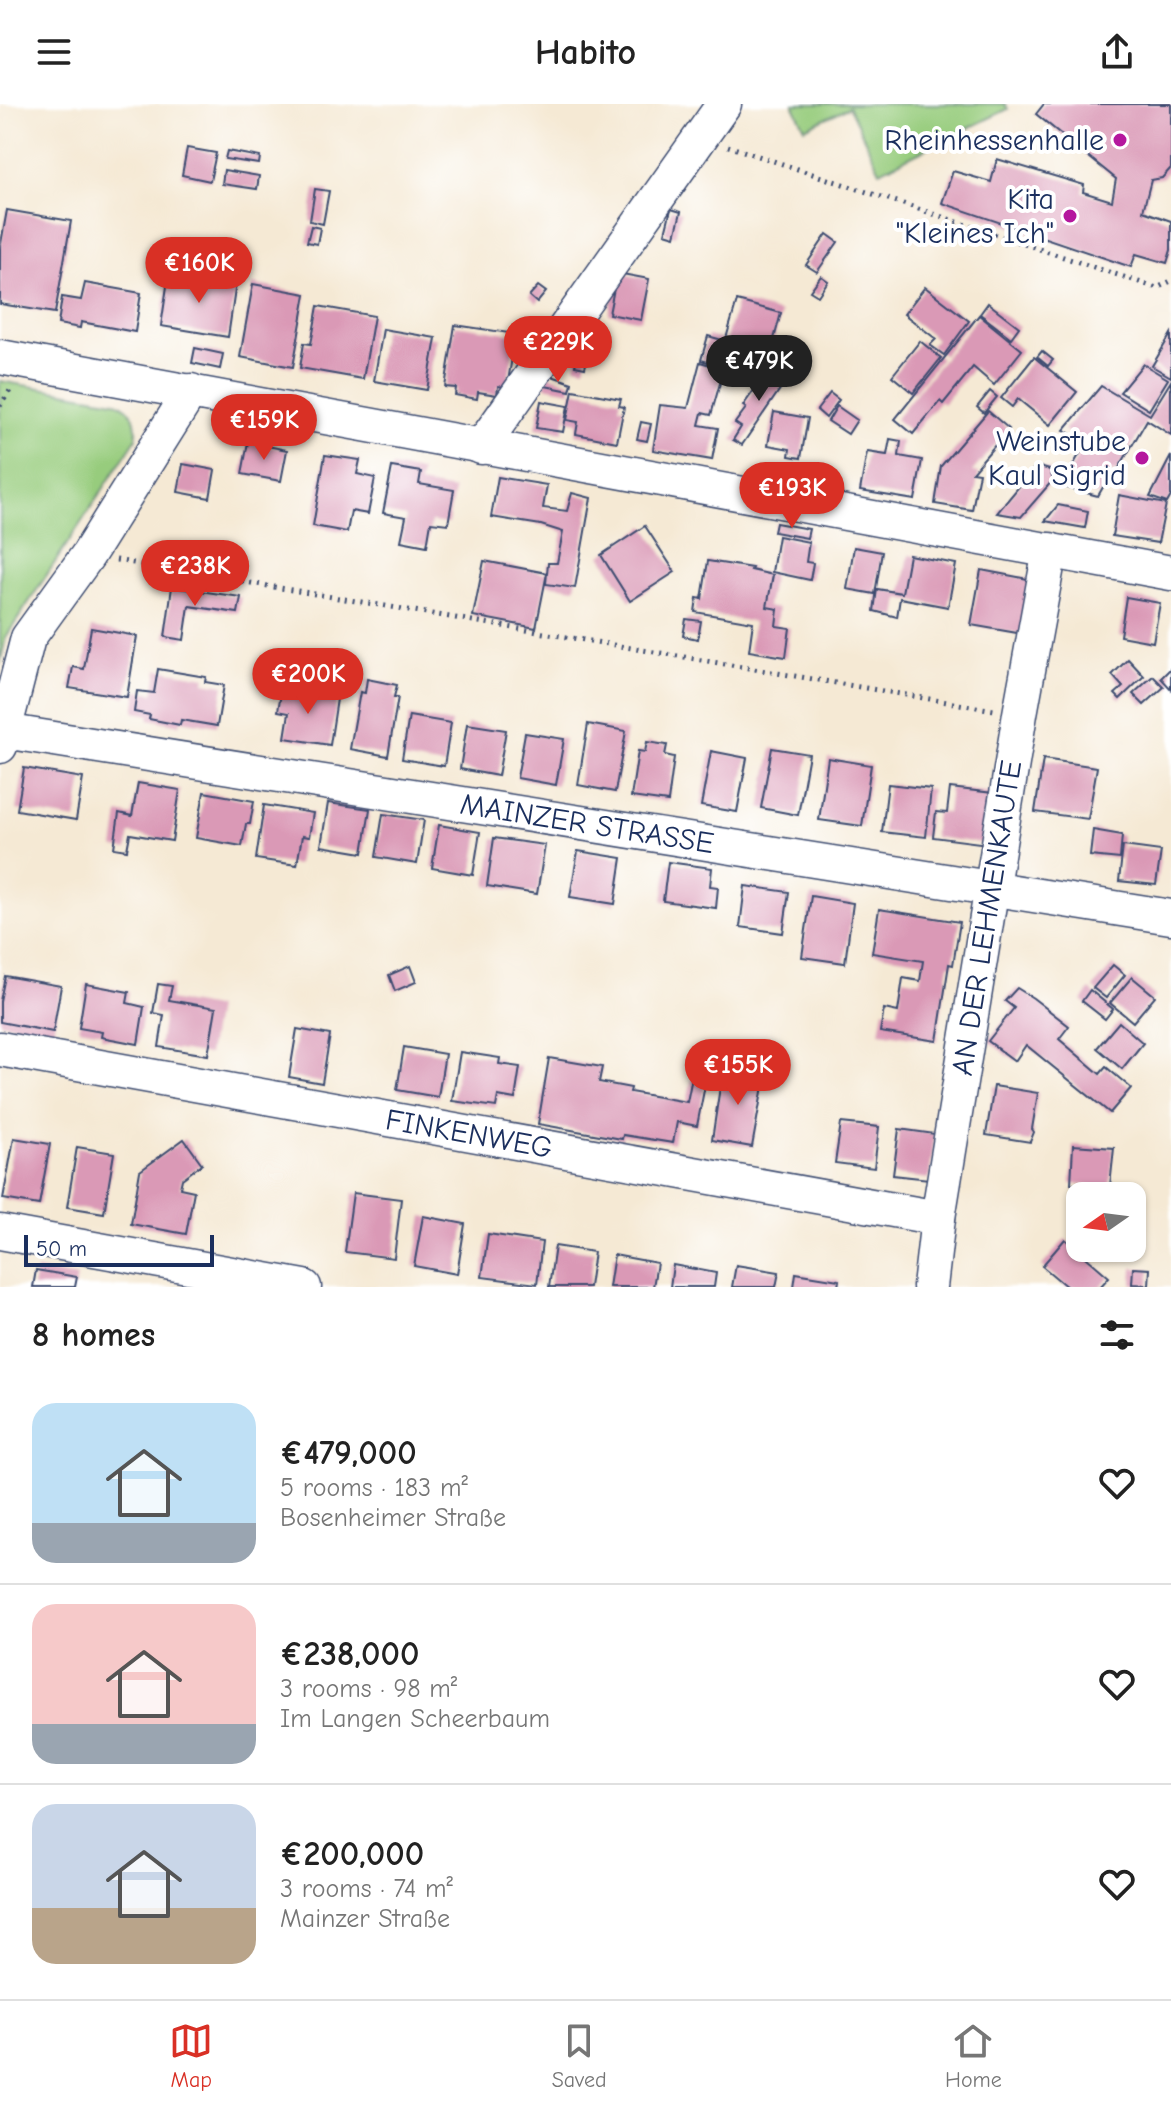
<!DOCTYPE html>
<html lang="en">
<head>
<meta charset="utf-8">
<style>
	body { margin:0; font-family:"Comic Neue",sans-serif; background:#f6f6f6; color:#222; height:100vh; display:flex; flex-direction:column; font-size:30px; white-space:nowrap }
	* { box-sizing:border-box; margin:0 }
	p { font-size:26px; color:#767676 }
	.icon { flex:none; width:44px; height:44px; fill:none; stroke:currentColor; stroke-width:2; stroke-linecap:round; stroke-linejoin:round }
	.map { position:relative; height:1183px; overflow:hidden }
	.panel { display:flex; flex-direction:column; background:#fff; flex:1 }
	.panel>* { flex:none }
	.needle { width:52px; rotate:256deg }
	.controls { position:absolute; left:1066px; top:1078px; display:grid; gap:16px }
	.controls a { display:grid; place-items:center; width:80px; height:80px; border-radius:16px; background:#fff; box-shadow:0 2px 6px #0004; font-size:40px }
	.scale { position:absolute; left:24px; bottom:20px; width:190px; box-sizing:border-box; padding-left:8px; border:4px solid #1b2f5e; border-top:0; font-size:22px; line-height:28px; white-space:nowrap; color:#1b2f5e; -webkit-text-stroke:6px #fff; paint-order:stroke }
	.price { position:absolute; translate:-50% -68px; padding:0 18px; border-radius:28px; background:#d93025; color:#fff; font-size:26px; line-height:52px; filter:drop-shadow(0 2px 4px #0008) }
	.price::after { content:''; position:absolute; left:50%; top:48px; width:24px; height:18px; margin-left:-12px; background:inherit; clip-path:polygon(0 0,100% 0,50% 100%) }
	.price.active { background:#222; color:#fff }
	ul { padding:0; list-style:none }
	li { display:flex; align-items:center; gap:24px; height:200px; padding:0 32px }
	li+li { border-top:2px solid #e0e0e0 }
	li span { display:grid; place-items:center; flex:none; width:224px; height:160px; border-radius:24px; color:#555 }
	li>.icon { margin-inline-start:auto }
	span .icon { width:96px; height:96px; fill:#fffc; stroke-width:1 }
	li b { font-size:34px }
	h2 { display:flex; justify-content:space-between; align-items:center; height:96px; padding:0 32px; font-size:34px }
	header { display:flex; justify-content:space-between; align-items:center; height:104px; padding:0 32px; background:#fff; font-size:36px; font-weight:700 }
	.dock { display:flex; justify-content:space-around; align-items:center; height:112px; border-top:2px solid #e0e0e0; background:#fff; font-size:22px; color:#767676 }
	.dock a { display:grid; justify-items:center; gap:4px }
	.dock .active { color:#d93025 }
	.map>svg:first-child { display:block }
	.green { fill:#97cc7d; stroke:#597e6e; stroke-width:2 }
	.building { fill:#da99b6 }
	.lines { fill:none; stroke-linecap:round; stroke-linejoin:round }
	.minor-casing { stroke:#3c4b70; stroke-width:37 }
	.path { stroke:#3c4b70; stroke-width:5; stroke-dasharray:2 6; stroke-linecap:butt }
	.minor { stroke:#fff; stroke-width:34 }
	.poi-dot { fill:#b5179e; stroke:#fff; stroke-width:3 }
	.labels { text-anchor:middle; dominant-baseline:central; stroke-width:8; stroke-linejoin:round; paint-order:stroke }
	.poi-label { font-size:30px; fill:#1b2f5e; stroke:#fff; text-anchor:end }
	.street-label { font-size:30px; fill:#1b2f5e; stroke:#fff }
</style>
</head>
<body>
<header><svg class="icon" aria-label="menu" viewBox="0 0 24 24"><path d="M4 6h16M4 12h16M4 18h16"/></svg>Habito<svg class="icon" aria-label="share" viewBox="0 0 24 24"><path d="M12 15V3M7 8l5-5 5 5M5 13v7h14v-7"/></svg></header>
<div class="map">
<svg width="1171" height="1183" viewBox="0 0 1171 1183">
	<rect width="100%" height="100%" fill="#fff"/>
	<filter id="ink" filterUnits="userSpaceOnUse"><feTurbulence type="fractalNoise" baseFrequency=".0125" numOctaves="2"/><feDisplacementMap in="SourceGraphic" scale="16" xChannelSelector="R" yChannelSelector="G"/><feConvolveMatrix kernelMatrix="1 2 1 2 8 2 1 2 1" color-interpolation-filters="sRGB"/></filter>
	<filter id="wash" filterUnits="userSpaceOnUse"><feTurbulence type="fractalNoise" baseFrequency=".006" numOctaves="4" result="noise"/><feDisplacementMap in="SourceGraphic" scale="32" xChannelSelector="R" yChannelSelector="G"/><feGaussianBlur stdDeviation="1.8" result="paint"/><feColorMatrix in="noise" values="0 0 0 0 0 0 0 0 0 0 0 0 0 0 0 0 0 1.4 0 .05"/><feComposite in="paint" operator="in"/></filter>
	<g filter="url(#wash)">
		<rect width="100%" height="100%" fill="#f5e9d4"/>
		<!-- green -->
		<g class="green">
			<path d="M793 0H1005L1008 5 880 67 849 3 805 24Z"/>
			<path d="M0 277 115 297C134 306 137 314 136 335L6 533 0 560Z"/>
		</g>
		<g id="blocks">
			<!-- building -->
			<g class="building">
				<path d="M1044 0H1171V64L1162 74 1151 76 1143 107 1171 117V146L1167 159 1136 150 1131 163 942 99 953 67 991 78 997 55 1084 81 1083 88 1112 97 1116 75 1036 10Z"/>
				<path d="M187 44 216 49 210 77 182 71Z"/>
				<path d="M227 47 260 53 259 60 225 55Z"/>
				<path d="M224 66 259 72 257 85 222 80Z"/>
				<path d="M315 85 329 87 323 120 310 117Z"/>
				<path d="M671 105 681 108 675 132 665 129Z"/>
				<path d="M7 106 71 117 55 209 0 200V145Z"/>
				<path d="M311 122 320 124 317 140 307 138Z"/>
				<path d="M827 130 838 138 817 168 806 161Z"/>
				<path d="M169 169 236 179 228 233 161 222Z"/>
				<path d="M617 169 649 175 641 216 609 210Z"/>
				<path d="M821 172 828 177 818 192 810 187Z"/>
				<path d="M85 179 141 189 135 228 81 218 80 224 58 220 62 193 81 196Z"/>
				<path d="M253 180 306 190 293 263 240 253Z"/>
				<path d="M538 182 546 188 537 199 529 192Z"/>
				<path d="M925 183 969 217 944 251 930 241 936 235 904 210Z"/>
				<path d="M737 197 781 209 770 250 725 238Z"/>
				<path d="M988 199 1019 223 1011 234 980 210Z"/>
				<path d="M318 202 374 212 363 275 300 264 304 239 311 240Z"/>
				<path d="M979 211 1022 246 994 281 973 263 943 300 940 297 913 330 895 315Z"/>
				<path d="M455 221 516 230 507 283 498 282 497 291 478 288 477 295 455 291 456 284 445 283Z"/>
				<path d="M383 225 436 234 427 286 374 277Z"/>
				<path d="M1171 230V273L1152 262Z"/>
				<path d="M708 232 722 236 715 260 701 256Z"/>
				<path d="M920 237 941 254 913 289 892 272Z"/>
				<path d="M580 240 590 243 585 264 575 262Z"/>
				<path d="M195 244 223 250 220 265 192 259Z"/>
				<path d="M1042 247 1053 256 1048 262 1037 253Z"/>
				<path d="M725 248 738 252 733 266 721 262Z"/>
				<path d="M1034 253 1077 288 1050 321 1018 295 1012 303 1001 294Z"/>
				<path d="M700 258 724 265 711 311 702 309 699 321 718 324 712 356 653 346 660 301 688 304Z"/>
				<path d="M1143 260 1168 275 1149 306 1120 288Z"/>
				<path d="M770 263 787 275 742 341 733 336 741 323 735 319 746 304 743 302Z"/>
				<path d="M549 271 572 279 570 287 545 282Z"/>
				<path d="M1171 277V331L1147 316 1116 369 1112 367 1098 392 1061 382 1086 339 1064 326 1101 282 1150 311Z"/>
				<path d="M573 286 621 295 619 302 624 303 617 338 576 330 578 318 567 316Z"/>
				<path d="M990 287 997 293 984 309 977 303Z"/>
				<path d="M830 289 839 296 826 314 817 306Z"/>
				<path d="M541 297 568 302 563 328 536 324Z"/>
				<path d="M837 302 857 316 848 330 828 317Z"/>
				<path d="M988 307 1009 325 972 368 979 369 972 406 935 400 941 362Z"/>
				<path d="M774 308 808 314 801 354 789 352 790 345 768 341Z"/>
				<path d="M641 318 651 320 647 337 637 335Z"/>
				<path d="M890 335 901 337 899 352 922 356 915 396 860 387 867 348 887 351Z"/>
				<path d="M248 338 287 346 281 377 242 370Z"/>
				<path d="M325 351 360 356 357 370 375 374 368 410 351 407 347 428 313 422Z"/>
				<path d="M1171 352V392L1167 399 1150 393Z"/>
				<path d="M183 360 215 366 210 394 178 388Z"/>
				<path d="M1036 362 1050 366 1053 376 1021 413 997 409Z"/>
				<path d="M392 363 421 368 419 380 454 386 448 420 431 418 427 442 401 437 406 413 383 409Z"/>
				<path d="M498 373 547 381 543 404 567 407 572 389 591 394 575 484 546 480 547 469 536 524 473 512 484 457 547 469 548 459H557L563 428 541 421 491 413Z"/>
				<path d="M1119 391 1166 400 1158 439 1112 432Z"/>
				<path d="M1058 401 1088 407 1085 424 1045 417Z"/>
				<path d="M776 419 809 425 807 434 774 428Z"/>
				<path d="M645 422 675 468 630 497 601 451Z"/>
				<path d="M778 432 809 438 806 458 813 459 810 476 772 468Z"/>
				<path d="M854 443 882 448 875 490 847 485Z"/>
				<path d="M909 451 956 460 948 503 900 494 897 513 874 507 877 485 902 489Z"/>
				<path d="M708 457 752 464 751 466 773 471 767 503 778 505 776 522 790 524 786 553 749 547 753 518 695 508 697 494 702 495Z"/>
				<path d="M981 466 1033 476 1023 530 971 521Z"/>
				<path d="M172 483 241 493 238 509 189 502 184 536 165 533Z"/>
				<path d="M1126 493 1160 499 1153 538 1120 532Z"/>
				<path d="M686 515 701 517 698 535 683 532Z"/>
				<path d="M91 524 137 532 127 593 69 584 73 563 84 565Z"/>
				<path d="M1128 555 1144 572 1120 595 1115 590 1123 583 1112 571Z"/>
				<path d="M1171 564V585L1161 574Z"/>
				<path d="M158 565 206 573 205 578 224 581 217 622 181 616 180 621 149 615 150 611 134 608 137 587 154 589Z"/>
				<path d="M1153 572 1164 583 1144 601 1133 590Z"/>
				<path d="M367 575 397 581 394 593H398L388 652 350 645 360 588 365 589Z"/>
				<path d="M282 583 301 585 300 590 337 595 330 641 285 634 289 609 278 607Z"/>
				<path d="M409 612 451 619 444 662 402 655Z"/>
				<path d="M467 620 506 626 498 672 460 665Z"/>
				<path d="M588 620 626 627 615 688 578 681Z"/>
				<path d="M525 629 564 635 556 681 517 674Z"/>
				<path d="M647 638 667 641 665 651 674 653 668 698 631 693 638 647 645 648Z"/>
				<path d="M772 644 809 650 798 711 761 704Z"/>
				<path d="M711 647 747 654 737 708 701 702Z"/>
				<path d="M828 654 871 661 862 722 819 716Z"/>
				<path d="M1043 655 1097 663 1088 715 1035 708Z"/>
				<path d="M24 664 83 674 76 716 17 706Z"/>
				<path d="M138 679 180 686 172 737 130 730 127 746 114 744 119 709 132 712Z"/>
				<path d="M888 680 931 685 926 733 882 728Z"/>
				<path d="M950 684 993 689 987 740 933 733 936 708 947 709Z"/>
				<path d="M204 688 254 697 250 720H246L242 742 196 734Z"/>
				<path d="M328 699 370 705 363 749 321 742Z"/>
				<path d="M264 701 313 709 309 733 302 732 297 761 256 755Z"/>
				<path d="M383 710 424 716 417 760 376 753Z"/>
				<path d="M439 721 480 728 473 771 432 764Z"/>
				<path d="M1093 726 1122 731 1120 755 1090 752Z"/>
				<path d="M494 734 545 741 537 790 487 782Z"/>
				<path d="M1123 742 1161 747 1156 781 1119 777Z"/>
				<path d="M578 747 622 754 615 800 570 793Z"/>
				<path d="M668 758 712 764 710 782 718 783 716 804 663 797Z"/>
				<path d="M745 782 789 788 783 829 740 823Z"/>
				<path d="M811 792 853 799 845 859 802 853Z"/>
				<path d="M879 805 960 818 953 861 949 860 937 937 880 928 884 905 898 908 903 874 920 877 923 857 872 849Z"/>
				<path d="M1113 861 1125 871 1106 894 1093 884Z"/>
				<path d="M410 862 416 878 395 887 389 871Z"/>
				<path d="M5 872 61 882 53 928 0 918V897Z"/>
				<path d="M1132 873 1155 892 1133 918 1110 899Z"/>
				<path d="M86 880 129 888 127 899 144 903 138 940 101 933 102 928 79 924Z"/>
				<path d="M158 880 172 882 169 896 216 904 208 951 159 943 164 911 153 909Z"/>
				<path d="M1017 884 1033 894 1069 922 1059 935 1100 970 1106 963 1131 984 1110 1009 1026 941 1015 957 988 937 1014 904 1005 897Z"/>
				<path d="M1090 886 1113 905 1105 915 1082 897Z"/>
				<path d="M1119 918 1143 939 1122 965 1097 944Z"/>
				<path d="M297 925 330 931 322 979 289 973Z"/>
				<path d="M404 943 445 950 438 993 397 986Z"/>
				<path d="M460 948 500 954 499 960 520 963 515 995 498 992 496 1003 452 997Z"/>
				<path d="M549 954 602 963 599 978 631 984 630 988 687 998 692 973 706 976 697 1022 677 1018 673 1039 623 1031 622 1035 538 1020Z"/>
				<path d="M723 963 765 971 752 1043 712 1036Z"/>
				<path d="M994 982 1038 989 1032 1025 1034 1028 1030 1038 986 1031Z"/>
				<path d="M841 1019 879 1023 874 1064 835 1059Z"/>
				<path d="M899 1025 935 1030 929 1075 893 1071Z"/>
				<path d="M14 1034 50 1040 39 1101 3 1095Z"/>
				<path d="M184 1035 202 1060 182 1075 180 1084 194 1087 186 1130 131 1120 140 1067Z"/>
				<path d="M1073 1041 1114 1044 1110 1082 1117 1083 1116 1092H1091L1092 1081 1071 1080Z"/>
				<path d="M77 1043 114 1049 104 1109 67 1103Z"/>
				<path d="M353 1089 401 1095 394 1154 345 1148Z"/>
				<path d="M423 1112 465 1120 457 1170 414 1162Z"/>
				<path d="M488 1130 542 1138 537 1180 482 1173Z"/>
				<path d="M1065 1135 1109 1173 1100 1183H1067L1042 1162Z"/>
				<path d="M555 1142 594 1148 589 1183H549Z"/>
				<path d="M614 1151 657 1159 653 1183H609Z"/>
				<path d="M673 1161 716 1169 714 1183H670Z"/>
				<path d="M736 1161 779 1168 776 1183H732Z"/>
				<path d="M1133 1164 1150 1165 1149 1181 1132 1180Z"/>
				<path d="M36 1166 77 1173 75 1183H33Z"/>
				<path d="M796 1169 839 1176 838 1183H794Z"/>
			</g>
		</g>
	</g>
	<g filter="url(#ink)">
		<use href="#blocks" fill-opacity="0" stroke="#3c4b70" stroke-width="2"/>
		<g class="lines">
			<defs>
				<g id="minor">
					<path d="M0 253 1171 469"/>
					<path d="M481 343 724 0"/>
					<path d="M4 627 1171 813"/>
					<path d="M0 642 28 534 88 451 191 287"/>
					<path d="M0 945 938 1114"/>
					<path d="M0 1128 304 1183"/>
					<path d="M930 1183 938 1114 1020 610 1050 446"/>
				</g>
			</defs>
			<!-- minor casing -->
			<use href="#minor" class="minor-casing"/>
			<!-- path -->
			<g class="path">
				<path d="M728 42 1157 184 1171 177"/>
				<path d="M0 302 13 282"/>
				<path d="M116 456 994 606"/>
			</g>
			<!-- minor -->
			<use href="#minor" class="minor"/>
		</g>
	</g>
	<!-- markers -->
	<g class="poi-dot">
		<circle cx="1120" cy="36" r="8"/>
		<circle cx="1070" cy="112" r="8"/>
		<circle cx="1142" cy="354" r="8"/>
	</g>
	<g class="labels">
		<!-- poi labels -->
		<g class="poi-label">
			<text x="1104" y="36">Rheinhessenhalle</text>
			<text x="1054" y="95">Kita<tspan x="1054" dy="34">"Kleines Ich"</tspan></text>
			<text x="1126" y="337">Weinstube<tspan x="1126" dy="34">Kaul Sigrid</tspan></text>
		</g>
		<!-- street labels -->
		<g class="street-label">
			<text transform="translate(587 720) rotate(9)">MAINZER STRASSE</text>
			<text transform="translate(987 814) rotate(-81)">AN DER LEHMENKAUTE</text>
			<text transform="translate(469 1030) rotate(10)">FINKENWEG</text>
		</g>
	</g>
</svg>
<div class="controls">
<a><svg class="needle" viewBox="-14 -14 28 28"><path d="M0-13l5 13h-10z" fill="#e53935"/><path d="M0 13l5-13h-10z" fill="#767676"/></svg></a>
</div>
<div class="scale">50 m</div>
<b class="price" style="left:199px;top:201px">€160K</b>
<b class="price" style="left:558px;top:280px">€229K</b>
<b class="price active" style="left:759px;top:299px">€479K</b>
<b class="price" style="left:264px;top:358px">€159K</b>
<b class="price" style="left:792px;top:426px">€193K</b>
<b class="price" style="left:195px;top:504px">€238K</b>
<b class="price" style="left:308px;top:612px">€200K</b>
<b class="price" style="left:738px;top:1003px">€155K</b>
</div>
<section class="panel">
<h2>8 homes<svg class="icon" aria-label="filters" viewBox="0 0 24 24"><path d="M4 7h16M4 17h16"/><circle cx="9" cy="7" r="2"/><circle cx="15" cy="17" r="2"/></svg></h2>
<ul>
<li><span style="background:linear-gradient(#bfe0f5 75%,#9aa5b1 0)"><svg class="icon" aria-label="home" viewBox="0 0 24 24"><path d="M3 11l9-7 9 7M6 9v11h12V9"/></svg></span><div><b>€479,000</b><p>5 rooms · 183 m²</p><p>Bosenheimer Straße</p></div><svg class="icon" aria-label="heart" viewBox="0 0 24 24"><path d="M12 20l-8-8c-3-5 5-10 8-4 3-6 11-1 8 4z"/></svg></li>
<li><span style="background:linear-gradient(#f6c9c9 75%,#9aa5b1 0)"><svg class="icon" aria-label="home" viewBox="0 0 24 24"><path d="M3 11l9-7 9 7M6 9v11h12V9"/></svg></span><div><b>€238,000</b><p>3 rooms · 98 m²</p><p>Im Langen Scheerbaum</p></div><svg class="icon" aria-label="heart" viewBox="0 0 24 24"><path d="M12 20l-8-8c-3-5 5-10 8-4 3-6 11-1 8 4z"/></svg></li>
<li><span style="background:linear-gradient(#c9d6e8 65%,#b9a48a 0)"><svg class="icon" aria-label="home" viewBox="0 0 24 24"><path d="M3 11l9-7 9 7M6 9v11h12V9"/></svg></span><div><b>€200,000</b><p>3 rooms · 74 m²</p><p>Mainzer Straße</p></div><svg class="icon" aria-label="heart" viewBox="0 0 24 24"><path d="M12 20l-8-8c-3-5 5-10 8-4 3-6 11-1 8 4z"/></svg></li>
</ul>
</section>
<nav class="dock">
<a class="active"><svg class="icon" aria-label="map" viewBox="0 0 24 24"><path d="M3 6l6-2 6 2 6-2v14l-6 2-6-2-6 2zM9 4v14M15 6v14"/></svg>Map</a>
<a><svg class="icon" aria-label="saved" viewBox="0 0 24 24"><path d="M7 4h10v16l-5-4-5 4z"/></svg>Saved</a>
<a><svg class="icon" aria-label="home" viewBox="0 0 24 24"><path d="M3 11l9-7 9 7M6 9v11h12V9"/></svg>Home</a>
</nav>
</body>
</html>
